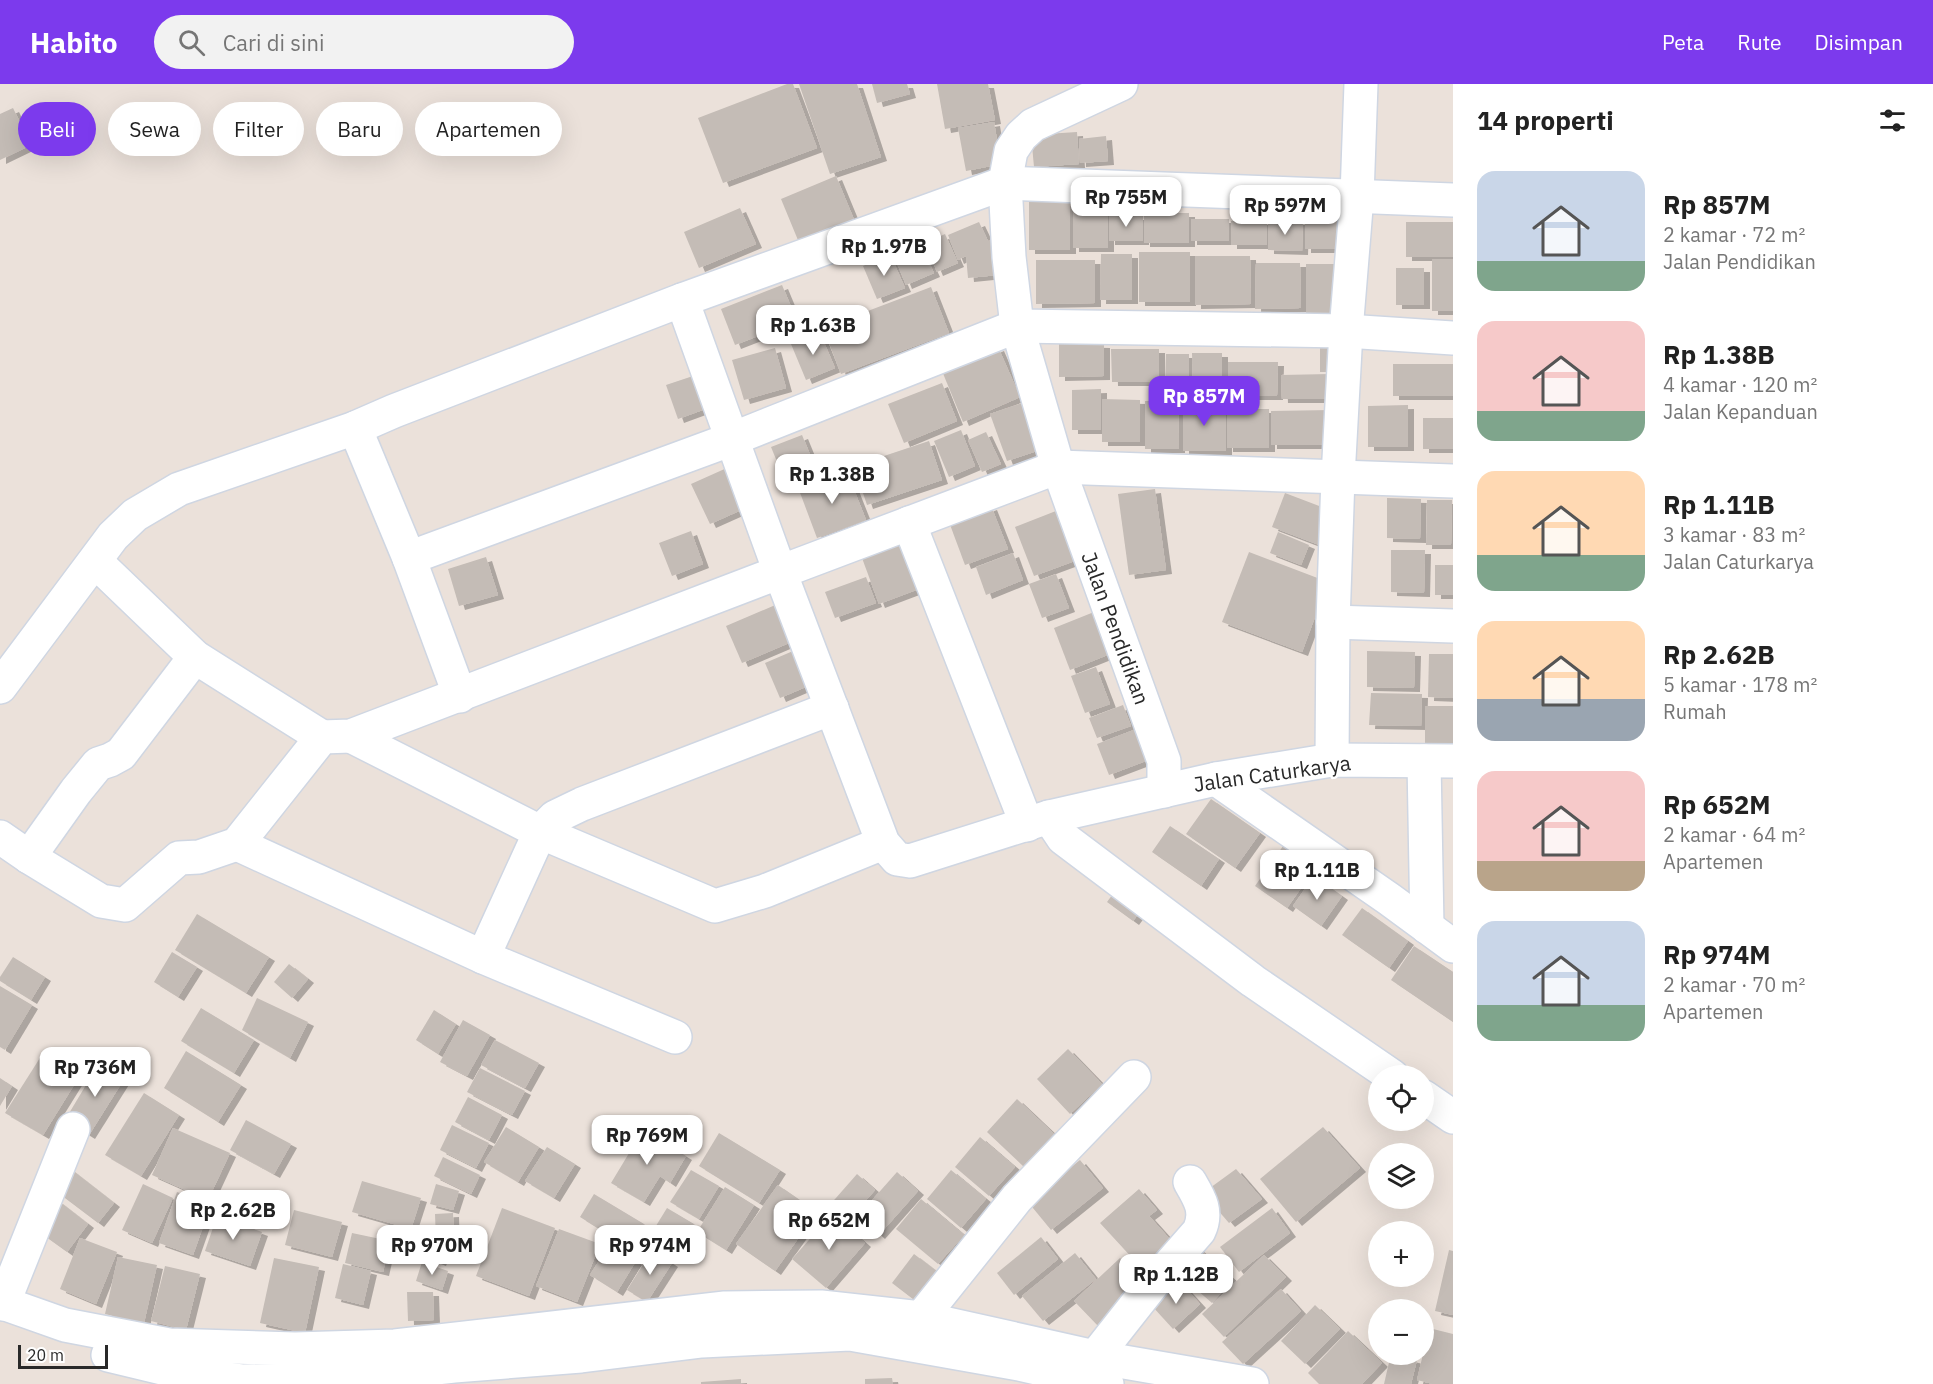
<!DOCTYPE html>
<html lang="id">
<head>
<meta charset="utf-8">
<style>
	body { margin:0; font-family:"IBM Plex Sans",sans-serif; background:#f2f2f2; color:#222; height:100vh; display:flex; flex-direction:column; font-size:22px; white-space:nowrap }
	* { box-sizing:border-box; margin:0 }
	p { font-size:20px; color:#767676 }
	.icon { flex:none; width:33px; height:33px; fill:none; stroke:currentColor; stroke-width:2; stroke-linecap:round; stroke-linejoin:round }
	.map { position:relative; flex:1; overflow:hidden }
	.panel { display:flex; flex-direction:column; background:#fff; width:480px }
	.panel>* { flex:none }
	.banner { position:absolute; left:18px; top:18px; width:570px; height:54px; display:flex; gap:12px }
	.controls { position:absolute; left:1368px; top:981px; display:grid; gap:12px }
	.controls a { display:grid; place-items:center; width:66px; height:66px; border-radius:50%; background:#fff; box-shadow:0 6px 24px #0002; font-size:30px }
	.scale { position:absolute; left:18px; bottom:15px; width:90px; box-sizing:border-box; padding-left:6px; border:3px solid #292929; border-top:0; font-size:16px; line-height:21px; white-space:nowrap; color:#292929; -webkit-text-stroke:4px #fff; paint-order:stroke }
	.price { position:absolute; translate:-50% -51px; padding:0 14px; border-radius:12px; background:#fff; color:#222; font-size:20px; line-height:39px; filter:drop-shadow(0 2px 3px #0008) }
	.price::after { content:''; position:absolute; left:50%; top:36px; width:18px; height:14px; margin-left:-9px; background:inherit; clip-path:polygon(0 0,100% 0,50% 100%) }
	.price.active { background:#7c3aed; color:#fff }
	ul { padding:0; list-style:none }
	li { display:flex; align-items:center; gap:18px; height:150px; padding:0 24px }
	li span { display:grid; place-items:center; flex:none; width:168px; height:120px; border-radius:18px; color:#555 }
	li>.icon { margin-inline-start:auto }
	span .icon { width:72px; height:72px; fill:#fffc; stroke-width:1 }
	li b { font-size:26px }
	h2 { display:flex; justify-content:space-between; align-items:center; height:72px; padding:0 24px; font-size:26px }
	.pill { padding:0 21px; border-radius:27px; background:#fff; box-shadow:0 6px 24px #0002; font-size:21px; line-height:54px }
	.pill.active { background:#7c3aed; color:#fff }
	header { display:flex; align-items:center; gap:36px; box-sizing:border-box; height:84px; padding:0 30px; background:#7c3aed; color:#fff }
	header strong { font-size:28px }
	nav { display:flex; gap:33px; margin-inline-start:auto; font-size:21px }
	.search { width:420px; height:54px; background:#f2f2f2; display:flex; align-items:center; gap:15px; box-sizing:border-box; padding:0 21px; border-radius:33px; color:#767676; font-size:22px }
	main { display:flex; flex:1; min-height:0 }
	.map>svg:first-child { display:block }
	.building { fill:#c4bcb6; filter:url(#shadow) }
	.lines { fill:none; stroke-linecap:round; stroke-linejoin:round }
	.minor-casing { stroke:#cfd6e2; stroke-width:36 }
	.minor { stroke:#fff; stroke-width:33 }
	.labels { text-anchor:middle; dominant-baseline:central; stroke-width:5; stroke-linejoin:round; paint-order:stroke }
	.street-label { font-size:21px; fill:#292929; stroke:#fff }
</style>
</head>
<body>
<header>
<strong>Habito</strong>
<div class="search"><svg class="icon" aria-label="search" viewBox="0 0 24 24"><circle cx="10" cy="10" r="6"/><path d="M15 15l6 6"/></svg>Cari di sini</div>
<nav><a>Peta</a><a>Rute</a><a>Disimpan</a></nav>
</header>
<main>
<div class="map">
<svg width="1453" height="1300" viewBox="0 0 1453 1300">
	<defs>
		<filter id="shadow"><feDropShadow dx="6" dy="4" stdDeviation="0" flood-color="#0004"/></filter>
	</defs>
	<rect width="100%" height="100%" fill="#ebe1da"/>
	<!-- building -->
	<g class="building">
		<path d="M787 0H793L817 64 723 99 698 34Z"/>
		<path d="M799 0H857L881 73 830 90Z"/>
		<path d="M872 0H907L910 10 877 19Z"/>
		<path d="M937 0H988L995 36 945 45Z"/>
		<path d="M13 24 31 61 0 76V30Z"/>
		<path d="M994 38 1001 80 966 87 958 44Z"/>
		<path d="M1077 48 1079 80 1034 83 1031 51Z"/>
		<path d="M1106 52 1108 77 1080 79 1079 55Z"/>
		<path d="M836 92 855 138 800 161 781 115Z"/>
		<path d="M1070 110V166H1029V111Z"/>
		<rect x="1073" y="113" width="35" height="51"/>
		<path d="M740 124 756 160 699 184 684 148Z"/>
		<rect x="1144" y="129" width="45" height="30"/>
		<rect x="1109" y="132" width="34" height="25"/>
		<rect x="1305" y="133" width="36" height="32"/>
		<rect x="1191" y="135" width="38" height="22"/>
		<rect x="1231" y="137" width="36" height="24"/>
		<path d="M1268 137H1303L1302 167 1268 166Z"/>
		<path d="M979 138 988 157 1002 155 998 191 968 194 966 172 958 176 948 151Z"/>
		<rect x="1406" y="138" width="47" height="35"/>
		<path d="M945 150 958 179 937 188 925 159Z"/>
		<path d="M921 161 934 189 906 201 894 172Z"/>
		<rect x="1139" y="168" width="51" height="50"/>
		<path d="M890 170 905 204 877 215 863 182Z"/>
		<path d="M1101 170H1132V216H1100Z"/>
		<path d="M1195 172H1250L1251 220 1195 221Z"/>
		<rect x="1432" y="175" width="21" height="52"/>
		<path d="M1036 176H1095V219L1036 220Z"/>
		<path d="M1256 179H1300L1301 224 1255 225Z"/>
		<rect x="1306" y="180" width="44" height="50"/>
		<rect x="1396" y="184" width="28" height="37"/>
		<path d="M782 201 797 237 735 261 721 225Z"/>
		<path d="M931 203 949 249 841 290 823 244Z"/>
		<path d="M820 249 835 284 806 296 791 260Z"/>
		<rect x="1320" y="253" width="26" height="35"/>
		<path d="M1059 259 1104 260V292L1059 293Z"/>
		<path d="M998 263 1020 313 963 338 942 287Z"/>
		<path d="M775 264 786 304 744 316 732 276Z"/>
		<path d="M1111 265H1159V298H1112Z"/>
		<path d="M1192 269H1222V303H1193Z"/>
		<path d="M1166 270H1189V300L1165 301Z"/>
		<path d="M1228 278H1278L1277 312H1228Z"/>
		<rect x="1393" y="280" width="60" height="32"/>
		<path d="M1330 290V315H1282L1281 291Z"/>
		<path d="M696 291 708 324 678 335 666 301Z"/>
		<path d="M942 299 957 337 904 359 888 320Z"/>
		<path d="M1101 305V346H1072V306Z"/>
		<path d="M1102 315 1140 316V358H1102Z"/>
		<path d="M1178 316 1179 365H1145V317Z"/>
		<path d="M1022 319 1040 366 1007 377 990 330Z"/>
		<rect x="1183" y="319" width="43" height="48"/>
		<path d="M1408 321V363H1368V322Z"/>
		<rect x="1227" y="325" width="42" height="39"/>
		<path d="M1332 326V361H1271V327Z"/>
		<rect x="1423" y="334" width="30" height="31"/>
		<path d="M961 346 975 382 949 393 934 357Z"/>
		<path d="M986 348 1001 380 982 388 968 356Z"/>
		<path d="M802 351 818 390 787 402 771 363Z"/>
		<path d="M929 357 942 396 867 421 854 382Z"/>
		<path d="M729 383 748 423 710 440 691 400Z"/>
		<path d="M847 388 866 436 817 454 799 406Z"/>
		<path d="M1155 405 1166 486 1129 491 1118 410Z"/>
		<path d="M1285 409 1335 428 1322 462 1272 443Z"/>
		<path d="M1387 414 1421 415 1420 455 1387 454Z"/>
		<path d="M1427 416H1452L1451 461H1426Z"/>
		<path d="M991 422 1008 465 965 481 949 438Z"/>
		<path d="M1061 425 1080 475 1034 492 1015 443Z"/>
		<path d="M691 447 703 480 672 492 659 459Z"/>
		<path d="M1278 448 1309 461 1301 481 1270 469Z"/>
		<path d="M922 450 940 497 879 520 862 474Z"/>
		<path d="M1391 466H1425L1424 509 1391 508Z"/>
		<path d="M1249 468 1328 498 1302 568 1222 538Z"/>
		<path d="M1013 469 1023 496 986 511 976 483Z"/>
		<path d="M486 473 498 511 459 522 448 485Z"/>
		<rect x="1435" y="481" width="18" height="30"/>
		<path d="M1056 490 1069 524 1042 534 1029 500Z"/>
		<path d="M866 493 876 519 835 534 825 508Z"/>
		<path d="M780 519 796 556 742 579 726 542Z"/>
		<path d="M1094 528 1110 570 1070 586 1054 544Z"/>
		<path d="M800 564 815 599 780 614 765 579Z"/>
		<path d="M1367 567 1415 568 1414 604 1367 603Z"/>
		<path d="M1429 570H1453V614L1428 613Z"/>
		<path d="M1096 583 1110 620 1085 629 1071 592Z"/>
		<path d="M1371 609 1422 610 1421 642 1369 641Z"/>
		<path d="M1123 621 1131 642 1097 654 1089 634Z"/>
		<path d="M1425 622H1453V667L1425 666Z"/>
		<path d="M1147 641 1159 672 1109 691 1097 660Z"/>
		<path d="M1211 715 1260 749 1235 784 1186 750Z"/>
		<path d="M1170 742 1219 775 1201 802 1152 768Z"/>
		<path d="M1288 755 1320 777 1287 824 1255 802Z"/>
		<path d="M1314 792 1342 812 1321 842 1293 822Z"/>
		<path d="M1118 803 1145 821 1133 837 1107 818Z"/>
		<path d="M1362 824 1408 857 1389 884 1342 851Z"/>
		<path d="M197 830 269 873 246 909 175 866Z"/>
		<path d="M1414 862 1453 888V938L1391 896Z"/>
		<path d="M172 868 197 883 178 913 154 898Z"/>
		<path d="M13 873 45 893 31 916 0 897V893Z"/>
		<path d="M289 880 308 895 292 914 274 898Z"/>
		<path d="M0 902 32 921 5 966 0 963Z"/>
		<path d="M257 914 308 938 290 974 242 946Z"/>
		<path d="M201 924 254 956 234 989 181 957Z"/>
		<path d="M434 926 456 940 438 970 416 956Z"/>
		<path d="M463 936 490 951 467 992 440 978Z"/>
		<path d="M495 956 539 979 525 1004 481 981Z"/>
		<path d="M1068 965 1102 1000 1070 1030 1037 995Z"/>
		<path d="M45 966 82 988 43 1051 5 1029Z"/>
		<path d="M186 967 241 1001 218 1038 164 1004Z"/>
		<path d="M101 976 126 992 89 1051 65 1036Z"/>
		<path d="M480 984 525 1007 512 1031 467 1008Z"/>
		<path d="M0 994 12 1002 0 1022Z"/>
		<path d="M144 1009 179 1031 141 1092 105 1071Z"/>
		<path d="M468 1013 502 1031 489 1056 455 1038Z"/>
		<path d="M1017 1015 1054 1050 1024 1083 987 1048Z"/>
		<path d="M246 1036 291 1060 274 1090 230 1066Z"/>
		<path d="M452 1041 489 1059 476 1084 440 1066Z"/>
		<path d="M506 1043 539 1063 518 1098 484 1078Z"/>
		<path d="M1323 1043 1360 1084 1296 1138 1260 1095Z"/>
		<path d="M173 1044 230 1069 208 1116 152 1091Z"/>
		<path d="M643 1046 686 1072 670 1099 660 1092 644 1118 611 1099Z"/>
		<path d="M719 1049 780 1086 759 1119 699 1082Z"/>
		<path d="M980 1053 1015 1083 989 1112 955 1083Z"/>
		<path d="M547 1063 575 1080 554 1114 525 1097Z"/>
		<path d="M443 1073 480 1091 471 1110 434 1092Z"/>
		<path d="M1080 1076 1103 1104 1051 1146 1028 1118Z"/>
		<path d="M69 1084 114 1119 98 1139 53 1105Z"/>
		<path d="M1236 1085 1262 1115 1229 1139 1203 1109Z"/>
		<path d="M691 1086 719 1102 699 1135 670 1118Z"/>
		<path d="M951 1086 986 1115 961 1144 927 1115Z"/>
		<path d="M897 1088 918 1107 879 1151 858 1132Z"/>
		<path d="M857 1090 875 1106 846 1139 828 1123Z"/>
		<path d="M362 1097 421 1114 411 1145 352 1128Z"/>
		<path d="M143 1100 173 1114 152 1159 122 1146Z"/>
		<path d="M436 1100 459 1107 453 1126 430 1120Z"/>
		<path d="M778 1101 817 1128 775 1187 736 1160Z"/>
		<path d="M725 1103 754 1121 726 1166 697 1148Z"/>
		<path d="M1139 1105 1157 1126 1149 1132 1176 1162 1146 1189 1100 1139Z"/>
		<path d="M177 1108 211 1120 193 1171 159 1159Z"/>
		<path d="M594 1110 644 1140 630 1164 580 1133Z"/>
		<path d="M921 1115 964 1151 938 1180 896 1145Z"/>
		<path d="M57 1116 88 1140 67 1168 35 1145Z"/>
		<path d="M502 1124 555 1144 529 1212 476 1192Z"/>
		<path d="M667 1124 694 1140 673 1174 646 1158Z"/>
		<path d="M1272 1124 1290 1149 1239 1188 1220 1163Z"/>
		<path d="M294 1126 342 1138 332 1173 285 1161Z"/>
		<path d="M453 1129 454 1157H436L435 1130Z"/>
		<path d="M832 1130 865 1159 826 1204 792 1175Z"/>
		<path d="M217 1132 262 1148 250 1182 205 1167Z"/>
		<path d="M559 1145 600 1160 577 1218 536 1202Z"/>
		<path d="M352 1149 390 1157 383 1188 345 1179Z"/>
		<path d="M420 1153 446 1163 440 1178 414 1168Z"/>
		<path d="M1041 1153 1058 1175 1014 1211 997 1189Z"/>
		<path d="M80 1154 117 1168 96 1220 60 1205Z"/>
		<path d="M609 1161 636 1177 617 1208 590 1191Z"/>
		<path d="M1197 1163 1233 1195 1212 1219 1175 1187Z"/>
		<path d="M652 1166 672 1179 647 1218 627 1206Z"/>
		<path d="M1449 1166 1453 1167V1231L1435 1227Z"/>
		<path d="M1075 1169 1096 1195 1043 1237 1022 1212Z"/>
		<path d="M914 1170 944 1193 922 1222 892 1199Z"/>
		<path d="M1264 1171 1286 1193 1224 1253 1202 1230Z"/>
		<path d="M118 1173 157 1181 144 1239 105 1230Z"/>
		<path d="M274 1174 319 1183 305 1249 260 1239Z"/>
		<path d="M1120 1174 1145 1200 1099 1243 1074 1217Z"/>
		<path d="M422 1178 448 1187 442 1206 416 1197Z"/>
		<path d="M343 1180 371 1187 363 1221 335 1214Z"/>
		<path d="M165 1182 200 1190 186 1246 151 1237Z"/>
		<path d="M1179 1197 1200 1220 1173 1245 1152 1222Z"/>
		<path d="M1281 1205 1301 1227 1243 1280 1222 1258Z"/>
		<path d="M407 1208H433L434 1236 408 1237Z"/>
		<path d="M1315 1221 1340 1245 1305 1280 1281 1257Z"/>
		<path d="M1429 1244 1453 1250V1300H1433L1417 1296Z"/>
		<path d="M1348 1247 1382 1279 1362 1300H1319L1308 1289Z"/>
		<path d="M1391 1270 1417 1276 1411 1300H1384Z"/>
		<path d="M892 1294 893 1300H865V1295Z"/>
		<path d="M741 1295V1300H701V1298Z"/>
	</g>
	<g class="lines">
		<defs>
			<g id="minor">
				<path d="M1121 0 1033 41 1021 52 1011 67 1005 99 1009 173 1017 242 1058 383 1164 677V707"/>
				<path d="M1453 254 1346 247 1017 242 732 355 780 488 1058 383 1453 397"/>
				<path d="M355 344 409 474 460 612"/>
				<path d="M909 439 1027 741"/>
				<path d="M409 474 732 355 682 216 1005 99 1453 116"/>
				<path d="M96 478 195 573 322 653"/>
				<path d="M1333 538 1453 542"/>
				<path d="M0 603 113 452 135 431 179 405 355 344 394 327 682 216"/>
				<path d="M832 624 582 720 555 733 540 748 715 822 765 807 883 759"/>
				<path d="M351 652 540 748 483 873"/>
				<path d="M1332 676 1333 538 1338 393 1346 247 1357 112 1361 0"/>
				<path d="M1424 677 1427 843"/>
				<path d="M1216 695 1389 815 1453 862"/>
				<path d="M1049 733 1063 754 1253 897 1392 992"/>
				<path d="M0 753 29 773 101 817 125 821 179 774 199 773 237 760 322 653 351 652 780 488 883 759 897 775 910 777 1049 733 1216 695 1332 676 1453 677"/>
				<path d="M237 760 483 873 675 953"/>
				<path d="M29 773 76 707 98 680 110 676 121 670 195 573"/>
				<path d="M1424 1013 1453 1033"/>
				<path d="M0 1218 65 1241 169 1261 295 1265 395 1262 725 1224 821 1223 921 1234 1095 1273 1252 1300"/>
				<path d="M3 1220 73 1045"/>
				<path d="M921 1234 1017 1114 1134 993"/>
				<path d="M108 1271 183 1289 243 1297 333 1296 454 1282 581 1272 702 1257 850 1250 1019 1280 1107 1300"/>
				<path d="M1095 1273 1151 1202 1199 1147C1208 1128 1200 1115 1190 1098"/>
			</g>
		</defs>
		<!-- minor casing -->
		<use href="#minor" class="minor-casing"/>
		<!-- minor -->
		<use href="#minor" class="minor"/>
	</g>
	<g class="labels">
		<!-- street labels -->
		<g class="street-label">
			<text transform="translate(1116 544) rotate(70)">Jalan Pendidikan</text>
			<text transform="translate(1272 689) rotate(-8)">Jalan Caturkarya</text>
		</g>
	</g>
</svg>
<div class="controls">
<a><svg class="icon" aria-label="locate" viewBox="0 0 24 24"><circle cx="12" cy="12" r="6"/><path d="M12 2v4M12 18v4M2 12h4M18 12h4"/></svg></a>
<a><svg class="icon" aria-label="layers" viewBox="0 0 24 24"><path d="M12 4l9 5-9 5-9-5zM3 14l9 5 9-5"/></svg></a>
<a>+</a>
<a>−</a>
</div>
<div class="scale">20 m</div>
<b class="price" style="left:1126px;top:144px">Rp 755M</b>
<b class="price" style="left:1285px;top:152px">Rp 597M</b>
<b class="price" style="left:884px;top:193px">Rp 1.97B</b>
<b class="price" style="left:813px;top:272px">Rp 1.63B</b>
<b class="price active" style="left:1204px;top:343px">Rp 857M</b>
<b class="price" style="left:832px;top:421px">Rp 1.38B</b>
<b class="price" style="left:1317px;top:817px">Rp 1.11B</b>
<b class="price" style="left:95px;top:1014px">Rp 736M</b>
<b class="price" style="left:647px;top:1082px">Rp 769M</b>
<b class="price" style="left:233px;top:1157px">Rp 2.62B</b>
<b class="price" style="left:829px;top:1167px">Rp 652M</b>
<b class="price" style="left:432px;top:1192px">Rp 970M</b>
<b class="price" style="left:650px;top:1192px">Rp 974M</b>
<b class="price" style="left:1176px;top:1221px">Rp 1.12B</b>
<div class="banner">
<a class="pill active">Beli</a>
<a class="pill">Sewa</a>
<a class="pill">Filter</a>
<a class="pill">Baru</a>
<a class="pill">Apartemen</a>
</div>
</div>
<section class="panel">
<h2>14 properti<svg class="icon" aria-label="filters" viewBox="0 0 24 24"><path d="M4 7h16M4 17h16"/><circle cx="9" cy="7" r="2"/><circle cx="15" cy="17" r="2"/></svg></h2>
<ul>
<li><span style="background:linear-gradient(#c9d6e8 75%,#7fa58c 0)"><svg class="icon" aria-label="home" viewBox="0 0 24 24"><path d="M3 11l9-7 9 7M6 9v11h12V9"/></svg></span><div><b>Rp 857M</b><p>2 kamar · 72 m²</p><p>Jalan Pendidikan</p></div></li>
<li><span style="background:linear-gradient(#f6c9c9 75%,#7fa58c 0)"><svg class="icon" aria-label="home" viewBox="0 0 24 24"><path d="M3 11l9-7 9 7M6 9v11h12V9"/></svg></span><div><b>Rp 1.38B</b><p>4 kamar · 120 m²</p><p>Jalan Kepanduan</p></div></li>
<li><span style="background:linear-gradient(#ffd9b3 70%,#7fa58c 0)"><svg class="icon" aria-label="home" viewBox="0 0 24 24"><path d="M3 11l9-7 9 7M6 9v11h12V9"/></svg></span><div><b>Rp 1.11B</b><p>3 kamar · 83 m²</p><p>Jalan Caturkarya</p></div></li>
<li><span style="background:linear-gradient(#ffd9b3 65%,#9aa5b1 0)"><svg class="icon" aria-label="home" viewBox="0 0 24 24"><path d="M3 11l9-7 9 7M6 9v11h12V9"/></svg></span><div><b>Rp 2.62B</b><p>5 kamar · 178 m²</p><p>Rumah</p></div></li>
<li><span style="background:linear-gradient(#f6c9c9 75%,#b9a48a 0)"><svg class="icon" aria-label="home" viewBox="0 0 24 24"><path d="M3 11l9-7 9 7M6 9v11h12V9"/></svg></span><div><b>Rp 652M</b><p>2 kamar · 64 m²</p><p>Apartemen</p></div></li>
<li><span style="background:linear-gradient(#c9d6e8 70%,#7fa58c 0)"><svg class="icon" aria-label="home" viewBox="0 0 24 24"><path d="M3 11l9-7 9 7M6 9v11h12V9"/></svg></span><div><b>Rp 974M</b><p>2 kamar · 70 m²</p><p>Apartemen</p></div></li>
</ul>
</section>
</main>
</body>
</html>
